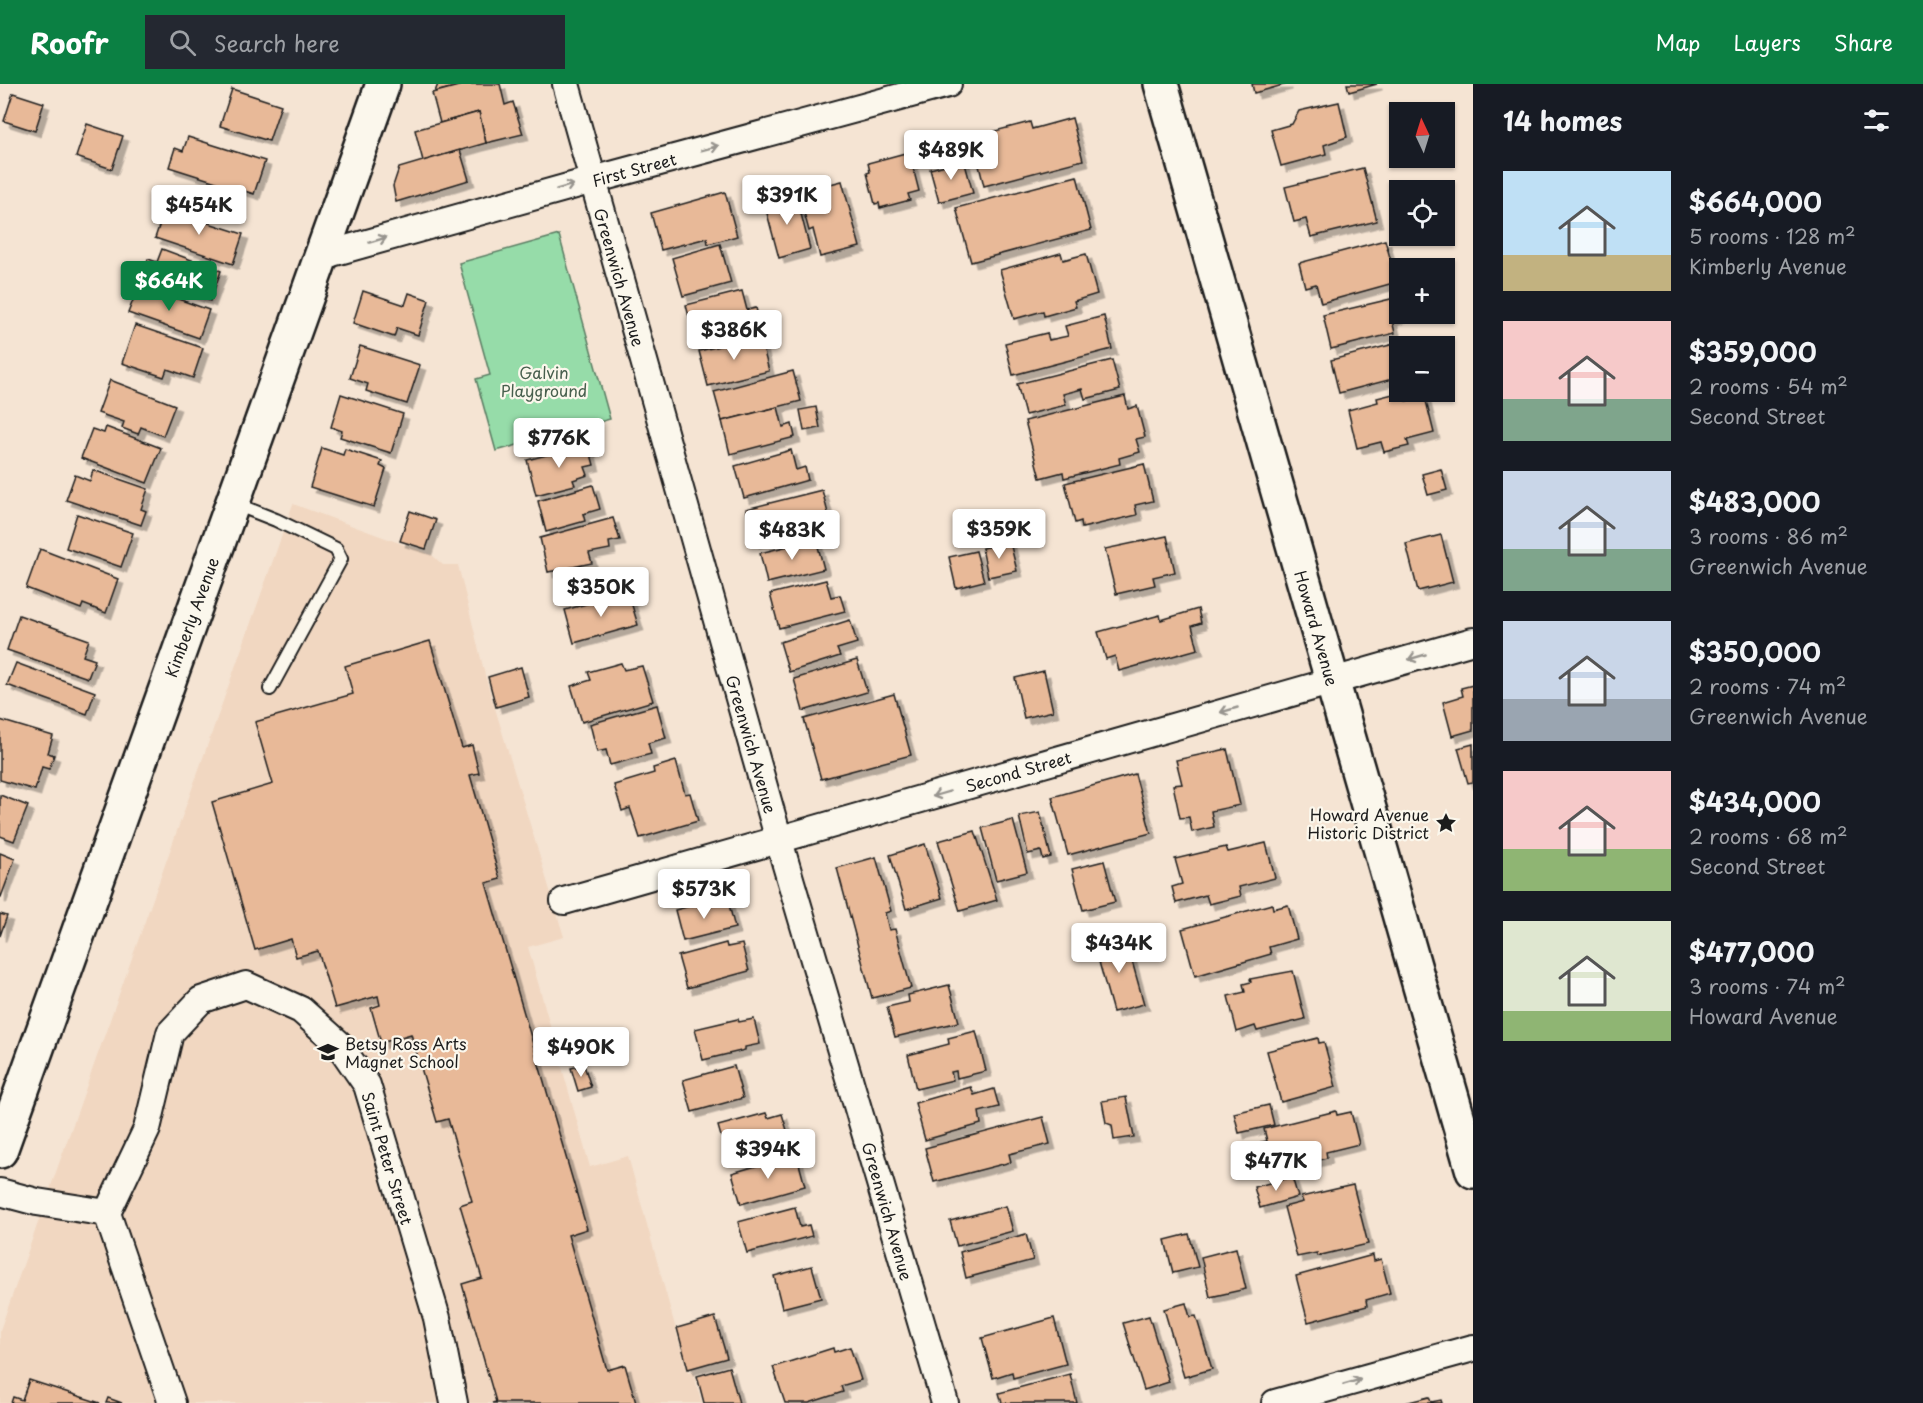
<!DOCTYPE html>
<html lang="en">
<head>
<meta charset="utf-8">
<style>
	body { margin:0; font-family:"Playpen Sans",sans-serif; background:#242831; color:#f1f3f6; height:100vh; display:flex; flex-direction:column; font-size:22px; white-space:nowrap }
	* { box-sizing:border-box; margin:0 }
	p { font-size:20px; color:#9ea1a6 }
	.icon { flex:none; width:33px; height:33px; fill:none; stroke:currentColor; stroke-width:2; stroke-linecap:round; stroke-linejoin:round }
	.map { position:relative; flex:1; overflow:hidden }
	.details { display:flex; flex-direction:column; background:#171b24; width:450px }
	.details>* { flex:none }
	.needle { width:39px; rotate:356deg }
	.tools { position:absolute; left:1389px; top:18px; display:grid; gap:12px }
	.tools a { display:grid; place-items:center; width:66px; height:66px; border-radius:0px; background:#171b24; box-shadow:0 2px 4px #0004; font-size:30px }
	.price { position:absolute; translate:-50% -51px; padding:0 14px; border-radius:6px; background:#fff; color:#222; font-size:20px; line-height:39px; filter:drop-shadow(0 2px 3px #0008) }
	.price::after { content:''; position:absolute; left:50%; top:36px; width:18px; height:14px; margin-left:-9px; background:inherit; clip-path:polygon(0 0,100% 0,50% 100%) }
	.price.selected { background:#0b8043; color:#fff }
	ul { padding:0; list-style:none }
	li { display:flex; align-items:center; gap:18px; height:150px; padding:0 30px }
	li span { display:grid; place-items:center; flex:none; width:168px; height:120px; border-radius:0px; color:#555 }
	li>.icon { margin-inline-start:auto }
	span .icon { width:72px; height:72px; fill:#fffc; stroke-width:1 }
	li b { font-size:26px }
	h2 { display:flex; justify-content:space-between; align-items:center; height:72px; padding:0 30px; font-size:26px }
	header { display:flex; align-items:center; gap:36px; box-sizing:border-box; height:84px; padding:0 30px; background:#0b8043; color:#fff }
	header strong { font-size:28px }
	nav { display:flex; gap:33px; margin-inline-start:auto; font-size:21px }
	.search { width:420px; height:54px; background:#242831; display:flex; align-items:center; gap:15px; box-sizing:border-box; padding:0 21px; border-radius:0px; color:#9ea1a6; font-size:22px }
	main { display:flex; flex:1; min-height:0 }
	.map>svg:first-child { display:block }
	.built { fill:#f1d7c1 }
	.green { fill:#96dca9; stroke:#597c62; stroke-width:1.5 }
	.building { fill:#e8b998; stroke:#1c1c1c; stroke-width:1.5; filter:url(#shadow) }
	.lines { fill:none; stroke-linecap:round; stroke-linejoin:round }
	.lane-casing { stroke:#1c1c1c; stroke-width:16 }
	.street-casing { stroke:#1c1c1c; stroke-width:30 }
	.secondary-casing { stroke:#1c1c1c; stroke-width:38 }
	.lane { stroke:#fbf7ec; stroke-width:12 }
	.street { stroke:#fbf7ec; stroke-width:26 }
	.secondary { stroke:#fbf7ec; stroke-width:33 }
	.oneway { stroke:#97948e }
	.labels { text-anchor:middle; dominant-baseline:central; stroke-width:4.5; stroke-linejoin:round; paint-order:stroke }
	.street-label { font-size:16px; fill:#1c1c1c; stroke:#fbf7ec }
	.park-label { font-size:16px; fill:#475f4d; stroke:#fbf7ec }
	.poi-label { font-size:16px; fill:#1c1c1c; stroke:#fbf7ec; text-anchor:end }
</style>
</head>
<body>
<header>
<strong>Roofr</strong>
<div class="search"><svg class="icon" aria-label="search" viewBox="0 0 24 24"><circle cx="10" cy="10" r="6"/><path d="M15 15l6 6"/></svg>Search here</div>
<nav><a>Map</a><a>Layers</a><a>Share</a></nav>
</header>
<main>
<div class="map">
<svg width="1473" height="1319" viewBox="0 0 1473 1319">
	<defs>
		<filter id="shadow"><feDropShadow dx="5.5" dy="5.5" stdDeviation="0" flood-color="#0004"/></filter>
	</defs>
	<rect width="100%" height="100%" fill="#f5e4d3"/>
	<filter id="ink" filterUnits="userSpaceOnUse"><feTurbulence type="fractalNoise" baseFrequency=".0167" numOctaves="2"/><feDisplacementMap in="SourceGraphic" scale="12" xChannelSelector="R" yChannelSelector="G"/><feConvolveMatrix kernelMatrix="1 2 1 2 8 2 1 2 1" color-interpolation-filters="sRGB"/></filter>
	<g filter="url(#ink)">
		<!-- built -->
		<path class="built" d="M293 420 432 471 443 481H458L485 591 564 853 528 863 590 1083 628 1072 688 1289 693 1288 702 1319H0V1246Z"/>
		<!-- green -->
		<path class="green" d="M559 151 610 335 496 367 476 295 490 291 459 179Z"/>
		<!-- building -->
		<g class="building">
			<path d="M438 0H466L435 8Z"/>
			<path d="M466 0H500L505 21 513 18 523 50 486 59 479 28 440 39 432 9Z"/>
			<path d="M1252 0H1287L1254 9Z"/>
			<path d="M1347 0H1377L1349 8Z"/>
			<path d="M232 5 281 21 269 57 220 42Z"/>
			<path d="M13 9 44 19 35 47 4 37Z"/>
			<path d="M1339 18 1347 53 1324 61 1326 70 1281 82 1271 46 1292 40 1299 27Z"/>
			<path d="M479 28 486 59 423 77 415 46Z"/>
			<path d="M1072 34 1083 76 984 102 972 53 1030 38 1032 45Z"/>
			<path d="M87 40 123 52 112 85 76 73Z"/>
			<path d="M188 53 265 77 254 110 169 83 175 64 183 67Z"/>
			<path d="M460 66 469 96 396 118 393 102 399 84Z"/>
			<path d="M909 68 919 107 908 110 910 116 880 124 879 119 875 120 867 89 870 88 868 79Z"/>
			<path d="M964 76 973 109 939 118 930 85Z"/>
			<path d="M1363 84 1377 137 1311 153 1306 135 1294 138 1285 103Z"/>
			<path d="M1077 92 1091 146 971 178 956 124Z"/>
			<path d="M842 97 860 163 820 173 813 145 809 147 802 121 806 120 803 107Z"/>
			<path d="M725 108 737 152 708 160 707 154 661 166 651 129Z"/>
			<path d="M796 110 810 165 779 174 764 118Z"/>
			<path d="M165 125 243 150 233 180 155 154Z"/>
			<path d="M1385 156 1397 198 1321 219 1316 200 1305 203 1299 179Z"/>
			<path d="M720 160 731 199 683 212 672 174Z"/>
			<path d="M162 165 221 187 210 217 142 191 148 175 157 178Z"/>
			<path d="M1061 169 1063 176 1086 170 1097 210 1074 217 1076 223 1044 232 1043 227 1014 235 1000 186Z"/>
			<path d="M139 201 209 226 199 254 128 229Z"/>
			<path d="M363 207 405 221 409 209 429 216 418 251 397 244 394 253 353 239Z"/>
			<path d="M742 207 747 226 756 224 761 243 696 260 686 221Z"/>
			<path d="M1395 214 1400 233 1392 236 1395 249 1331 265 1323 231Z"/>
			<path d="M1104 232 1112 265 1013 291 1005 259 1047 249 1049 256 1068 252 1065 242Z"/>
			<path d="M135 241 203 264 193 294 167 285 164 293 122 279Z"/>
			<path d="M760 252 769 287 708 302 699 267Z"/>
			<path d="M1398 259 1400 293 1339 309 1331 276Z"/>
			<path d="M360 262 420 281 407 320 366 307 368 300 350 294Z"/>
			<path d="M1112 276 1120 306 1085 315 1082 305 1063 310 1066 321 1025 331 1017 300Z"/>
			<path d="M793 287 801 317 722 337 714 308Z"/>
			<path d="M110 296 175 321 163 352 141 343 138 350 122 344 124 338 98 329Z"/>
			<path d="M1401 308H1403L1406 317 1425 313 1434 349 1407 356 1409 362 1384 368 1381 358 1357 364 1348 326 1378 318 1377 314Z"/>
			<path d="M341 310 403 330 391 369 340 353 342 347 331 343Z"/>
			<path d="M1125 312 1128 325 1137 322 1145 353 1136 355 1140 368 1119 374 1120 380 1064 394 1063 388 1040 394 1025 337Z"/>
			<path d="M778 323 783 343 792 340 795 353 730 370 722 337Z"/>
			<path d="M816 323 820 344 804 347 800 326Z"/>
			<path d="M106 343 161 364 147 399 81 374 92 345 104 349Z"/>
			<path d="M581 362 582 365 589 363 594 381 585 383 588 391 573 396 575 401 536 411 527 376Z"/>
			<path d="M322 364 343 371 345 365 382 377 380 382 386 385 374 423 310 403Z"/>
			<path d="M791 366 796 386 805 383 808 396 744 414 735 382Z"/>
			<path d="M1144 380 1153 417 1135 421 1137 431 1082 444 1081 437 1075 439 1065 399Z"/>
			<path d="M1441 385 1447 406 1428 411 1422 390Z"/>
			<path d="M93 386 148 405 141 425 146 427 141 441 66 416 75 391 90 397Z"/>
			<path d="M593 401 600 425 583 430 585 437 546 448 538 417Z"/>
			<path d="M822 406 829 433 810 438 812 443 754 458 746 425Z"/>
			<path d="M410 427 436 436 426 465 400 457Z"/>
			<path d="M77 430 133 449 121 483 66 464Z"/>
			<path d="M613 434 620 456 609 458 610 465 589 469 592 479 548 488 540 454Z"/>
			<path d="M1441 451 1453 498 1418 507 1406 460Z"/>
			<path d="M1167 452 1175 488 1153 493 1155 501 1116 510 1105 465Z"/>
			<path d="M816 455 824 485 767 499 760 469Z"/>
			<path d="M1010 458 1017 487 988 493 982 464Z"/>
			<path d="M40 465 118 495 106 529 83 520 81 525 26 504Z"/>
			<path d="M976 467 984 497 956 504 949 473Z"/>
			<path d="M826 496 831 513 840 511 845 527 779 544 770 510Z"/>
			<path d="M628 508 638 541 574 559 565 526Z"/>
			<path d="M1198 525 1201 539 1192 542 1198 565 1119 587 1115 572 1106 575 1098 548 1160 531 1161 536Z"/>
			<path d="M19 531 89 556 83 572 95 576 88 594 7 566Z"/>
			<path d="M850 536 857 559 837 565 840 572 789 588 780 558Z"/>
			<path d="M430 557 462 664 472 661 479 689 470 691 500 795 486 799 587 1145 568 1151 607 1286 625 1281 636 1319H492L496 1318 462 1200 482 1194 460 1121 472 1117 448 1035 437 1038 411 950 381 959 371 924 380 921 378 912 335 924 318 867 296 873 291 855 255 866 212 718 273 700 255 638 353 610 345 582Z"/>
			<path d="M857 576 867 608 803 627 794 595Z"/>
			<path d="M16 579 95 608 87 630 7 601Z"/>
			<path d="M621 579 624 586 642 582 653 617 582 638 571 602 591 596 588 588Z"/>
			<path d="M521 583 529 613 496 623 488 593Z"/>
			<path d="M1044 587 1053 627 1024 634 1015 594Z"/>
			<path d="M1473 601V646L1452 652 1443 618 1463 612 1461 604Z"/>
			<path d="M894 610 911 671 821 695 804 635Z"/>
			<path d="M657 621 666 654 648 659 651 670 610 681 606 666 597 668 590 640Z"/>
			<path d="M0 636 53 652 48 669 54 671 49 685 42 683 35 706 0 696Z"/>
			<path d="M1473 660V698L1468 699 1458 664Z"/>
			<path d="M1227 665 1240 721 1211 727 1214 743 1192 748 1189 733 1180 734 1173 701 1182 700 1176 676Z"/>
			<path d="M676 677 685 710 690 709 698 737 640 754 630 724 622 727 614 701 654 689 653 684Z"/>
			<path d="M1135 690 1151 749 1068 771 1052 713Z"/>
			<path d="M0 711 28 722 14 757 0 752Z"/>
			<path d="M1040 728 1051 773 1043 775 1041 767 1028 770 1019 732Z"/>
			<path d="M1013 736 1027 788 996 796 982 744Z"/>
			<path d="M975 747 997 816 960 827 938 757Z"/>
			<path d="M1266 759 1275 794 1239 803 1241 812 1209 820 1206 811 1176 819 1172 803 1182 800 1175 775 1226 763 1228 768Z"/>
			<path d="M925 760 942 814 906 825 890 771Z"/>
			<path d="M0 769 15 775 1 813H0Z"/>
			<path d="M876 773 891 827 885 829 889 846 895 845 911 904 872 914 837 784Z"/>
			<path d="M1104 777 1115 818 1083 826 1072 785Z"/>
			<path d="M714 816 716 820 728 817 735 844 683 857 675 826Z"/>
			<path d="M1272 820 1273 825 1288 821 1297 855 1269 863 1271 870 1195 892 1182 845Z"/>
			<path d="M0 830 7 832 0 852Z"/>
			<path d="M1125 852 1144 920 1113 928 1094 860Z"/>
			<path d="M726 859 727 863 742 860 749 887 687 904 678 872Z"/>
			<path d="M1293 887 1305 935 1257 947 1255 942 1237 948 1228 912 1245 908 1243 900 1251 898 1250 895Z"/>
			<path d="M949 901 959 938 895 953 887 923 909 918 908 911Z"/>
			<path d="M738 935 739 938 754 935 760 960 745 963V966L703 976 695 945Z"/>
			<path d="M976 947 986 987 957 994 956 987 951 988 953 996 916 1005 908 971 949 960 948 954Z"/>
			<path d="M1318 954 1319 959 1324 958 1336 1003 1281 1018 1267 967Z"/>
			<path d="M584 981 591 1003 578 1007 571 984Z"/>
			<path d="M734 982 743 1014 692 1028 683 996Z"/>
			<path d="M971 1003 974 1011 994 1005 999 1023 979 1028 981 1040 925 1056 915 1019Z"/>
			<path d="M1126 1013 1134 1053 1114 1056 1112 1041 1106 1039 1102 1017Z"/>
			<path d="M1269 1021 1274 1041 1239 1049 1234 1029Z"/>
			<path d="M1336 1027 1337 1031 1351 1028 1359 1060 1326 1068 1327 1074 1269 1089 1261 1058 1267 1057 1264 1045Z"/>
			<path d="M766 1029 768 1034 782 1030 790 1056 727 1073 718 1042Z"/>
			<path d="M1043 1033 1050 1060 1009 1070 1011 1078 934 1098 925 1064Z"/>
			<path d="M780 1075 782 1081 798 1076 805 1102 741 1120 732 1089Z"/>
			<path d="M1292 1093 1298 1113 1260 1124 1254 1103Z"/>
			<path d="M1353 1101 1368 1160 1317 1172V1169L1297 1173 1284 1123 1303 1118 1301 1113Z"/>
			<path d="M1006 1122 1013 1147 957 1162 950 1137Z"/>
			<path d="M795 1123 800 1143 809 1141 812 1152 747 1169 738 1138Z"/>
			<path d="M1026 1150 1033 1176 966 1194 960 1168Z"/>
			<path d="M1189 1150 1198 1183 1173 1189 1165 1156Z"/>
			<path d="M1236 1164 1246 1205 1210 1213 1201 1173Z"/>
			<path d="M1373 1171 1374 1177 1381 1175 1390 1209 1366 1216 1367 1222 1308 1238 1296 1192Z"/>
			<path d="M812 1182 821 1214 782 1224 774 1192Z"/>
			<path d="M1186 1219 1190 1233 1196 1232 1212 1285 1184 1293 1164 1225Z"/>
			<path d="M1149 1232 1169 1298 1144 1306 1123 1239Z"/>
			<path d="M715 1233 727 1274 688 1285 677 1244Z"/>
			<path d="M1054 1234 1066 1280 1013 1294 1012 1288 993 1294 982 1254Z"/>
			<path d="M850 1263 861 1296 841 1302 843 1308 809 1319H785L773 1283 833 1264 834 1268Z"/>
			<path d="M729 1283 739 1319H704L697 1292Z"/>
			<path d="M1070 1290 1077 1319H1002L999 1309Z"/>
			<path d="M29 1296 100 1319H11L13 1313 22 1316Z"/>
			<path d="M1429 1313 1431 1318 1441 1316 1442 1319H1405Z"/>
			<path d="M108 1314 122 1319H106Z"/>
		</g>
		<g class="lines">
			<defs>
				<path id="lane" d="M233 419 276 436 336 465 341 475 270 605"/>
				<g id="street">
					<path d="M566 0 786 781 945 1319"/>
					<path d="M321 172 593 96 948 0"/>
					<path d="M564 817 1473 557"/>
					<path d="M0 1108 37 1118 107 1129"/>
					<path d="M172 1319 107 1129 147 1045 170 949 201 916 246 901 301 926 338 959 367 1001 437 1234 454 1319"/>
					<path d="M1275 1319 1473 1264"/>
				</g>
				<g id="secondary">
					<path d="M1161 0 1473 1087"/>
					<path d="M0 1067 383 0"/>
				</g>
			</defs>
			<!-- lane casing -->
			<use href="#lane" class="lane-casing"/>
			<!-- street casing -->
			<use href="#street" class="street-casing"/>
			<!-- secondary casing -->
			<use href="#secondary" class="secondary-casing"/>
			<!-- lane -->
			<use href="#lane" class="lane"/>
			<!-- street -->
			<use href="#street" class="street"/>
			<!-- secondary -->
			<use href="#secondary" class="secondary"/>
		</g>
		<!-- one-way arrows -->
		<defs><path id="oneway-shaft" d="M-6 0H5M1.5-3L5.5 0L1.5 3" fill="none" stroke-width="1.6" stroke-linecap="round" stroke-linejoin="round" transform="scale(1.5)"/></defs>
		<g class="oneway">
			<use href="#oneway-shaft" transform="translate(710 64) rotate(-15)"/>
			<use href="#oneway-shaft" transform="translate(565 103) rotate(-16)"/>
			<use href="#oneway-shaft" transform="translate(378 156) rotate(-16)"/>
			<use href="#oneway-shaft" transform="translate(1417 573) rotate(164)"/>
			<use href="#oneway-shaft" transform="translate(1229 626) rotate(164)"/>
			<use href="#oneway-shaft" transform="translate(941 710) rotate(164)"/>
			<use href="#oneway-shaft" transform="translate(1352 1298) rotate(-16)"/>
		</g>
	</g>
	<!-- icons -->
	<defs>
		<symbol id="sight-bare" viewBox="-9 -9 18 18"><path d="M0-6L1.8-2.2L6-1.7L2.9 1.2L3.7 5.4L0 3.3L-3.7 5.4L-2.9 1.2L-6-1.7L-1.8-2.2Z" fill="#1c1c1c" stroke="#fbf7ec" stroke-width="2.5" paint-order="stroke"/></symbol>
		<symbol id="school-bare" viewBox="-9 -9 18 18"><path d="M0-5L7-2L0 1L-7-2ZM-4 1L0 2.5L4 1V4Q0 6-4 4Z" fill="#1c1c1c" stroke="#fbf7ec" stroke-width="2.5" paint-order="stroke"/></symbol>
	</defs>
	<g fill-rule="evenodd">
		<use href="#sight-bare" x="1431" y="724" width="30" height="30"/>
		<use href="#school-bare" x="313" y="953" width="30" height="30"/>
	</g>
	<g class="labels">
		<!-- street labels -->
		<g class="street-label">
			<text transform="translate(634 85) rotate(-15)">First Street</text>
			<text transform="translate(620 193) rotate(74)">Greenwich Avenue</text>
			<text transform="translate(191 533) rotate(-70)">Kimberly Avenue</text>
			<text transform="translate(1317 544) rotate(74)">Howard Avenue</text>
			<text transform="translate(752 660) rotate(74)">Greenwich Avenue</text>
			<text transform="translate(1018 687) rotate(-16)">Second Street</text>
			<text transform="translate(388 1074) rotate(73)">Saint Peter Street</text>
			<text transform="translate(888 1127) rotate(74)">Greenwich Avenue</text>
		</g>
		<!-- park labels -->
		<g class="park-label">
			<text x="544" y="288">Galvin<tspan x="544" dy="18">Playground</tspan></text>
		</g>
		<!-- poi labels -->
		<g class="poi-label">
			<text x="1429" y="730">Howard Avenue<tspan x="1429" dy="18">Historic District</tspan></text>
			<text x="345" y="959" text-anchor="start">Betsy Ross Arts<tspan x="345" dy="18">Magnet School</tspan></text>
		</g>
	</g>
</svg>
<div class="tools">
<a><svg class="needle" viewBox="-14 -14 28 28"><path d="M0-13l5 13h-10z" fill="#e53935"/><path d="M0 13l5-13h-10z" fill="#9ea1a6"/></svg></a>
<a><svg class="icon" aria-label="locate" viewBox="0 0 24 24"><circle cx="12" cy="12" r="6"/><path d="M12 2v4M12 18v4M2 12h4M18 12h4"/></svg></a>
<a>+</a>
<a>−</a>
</div>
<b class="price" style="left:951px;top:97px">$489K</b>
<b class="price" style="left:787px;top:142px">$391K</b>
<b class="price" style="left:199px;top:152px">$454K</b>
<b class="price selected" style="left:169px;top:228px">$664K</b>
<b class="price" style="left:734px;top:277px">$386K</b>
<b class="price" style="left:559px;top:385px">$776K</b>
<b class="price" style="left:999px;top:476px">$359K</b>
<b class="price" style="left:792px;top:477px">$483K</b>
<b class="price" style="left:601px;top:534px">$350K</b>
<b class="price" style="left:704px;top:836px">$573K</b>
<b class="price" style="left:1119px;top:890px">$434K</b>
<b class="price" style="left:581px;top:994px">$490K</b>
<b class="price" style="left:768px;top:1096px">$394K</b>
<b class="price" style="left:1276px;top:1108px">$477K</b>
</div>
<section class="details">
<h2>14 homes<svg class="icon" aria-label="filters" viewBox="0 0 24 24"><path d="M4 7h16M4 17h16"/><circle cx="9" cy="7" r="2"/><circle cx="15" cy="17" r="2"/></svg></h2>
<ul>
<li><span style="background:linear-gradient(#bfe0f5 70%,#c2b280 0)"><svg class="icon" aria-label="home" viewBox="0 0 24 24"><path d="M3 11l9-7 9 7M6 9v11h12V9"/></svg></span><div><b>$664,000</b><p>5 rooms · 128 m²</p><p>Kimberly Avenue</p></div></li>
<li><span style="background:linear-gradient(#f6c9c9 65%,#7fa58c 0)"><svg class="icon" aria-label="home" viewBox="0 0 24 24"><path d="M3 11l9-7 9 7M6 9v11h12V9"/></svg></span><div><b>$359,000</b><p>2 rooms · 54 m²</p><p>Second Street</p></div></li>
<li><span style="background:linear-gradient(#c9d6e8 65%,#7fa58c 0)"><svg class="icon" aria-label="home" viewBox="0 0 24 24"><path d="M3 11l9-7 9 7M6 9v11h12V9"/></svg></span><div><b>$483,000</b><p>3 rooms · 86 m²</p><p>Greenwich Avenue</p></div></li>
<li><span style="background:linear-gradient(#c9d6e8 65%,#9aa5b1 0)"><svg class="icon" aria-label="home" viewBox="0 0 24 24"><path d="M3 11l9-7 9 7M6 9v11h12V9"/></svg></span><div><b>$350,000</b><p>2 rooms · 74 m²</p><p>Greenwich Avenue</p></div></li>
<li><span style="background:linear-gradient(#f6c9c9 65%,#8fb573 0)"><svg class="icon" aria-label="home" viewBox="0 0 24 24"><path d="M3 11l9-7 9 7M6 9v11h12V9"/></svg></span><div><b>$434,000</b><p>2 rooms · 68 m²</p><p>Second Street</p></div></li>
<li><span style="background:linear-gradient(#dfe7d0 75%,#8fb573 0)"><svg class="icon" aria-label="home" viewBox="0 0 24 24"><path d="M3 11l9-7 9 7M6 9v11h12V9"/></svg></span><div><b>$477,000</b><p>3 rooms · 74 m²</p><p>Howard Avenue</p></div></li>
</ul>
</section>
</main>
</body>
</html>
